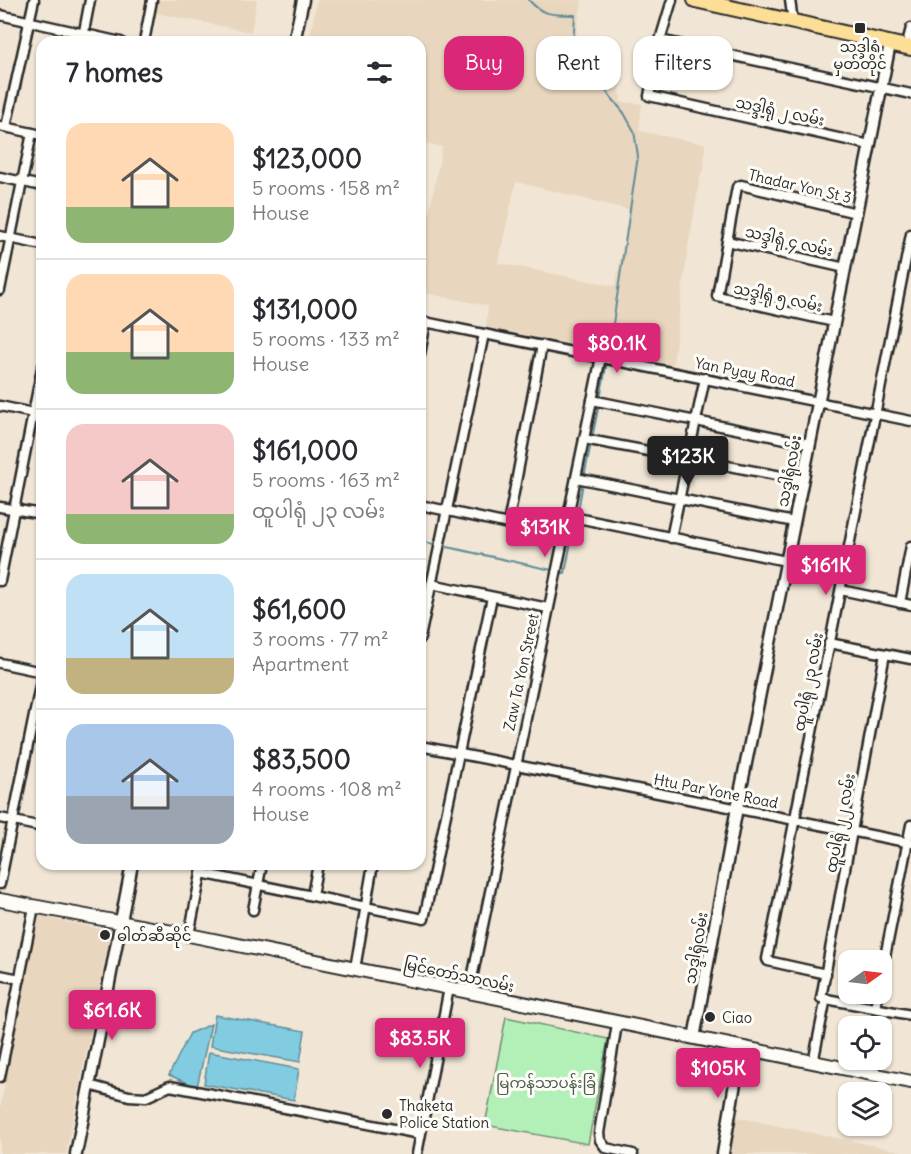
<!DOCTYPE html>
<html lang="en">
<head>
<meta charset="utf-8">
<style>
	body { margin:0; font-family:Delius,"Noto Sans Myanmar",sans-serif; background:#f2f2f3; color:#2b2b33; height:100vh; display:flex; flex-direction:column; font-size:22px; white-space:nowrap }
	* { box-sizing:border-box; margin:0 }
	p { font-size:20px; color:#7c7c81 }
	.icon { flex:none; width:33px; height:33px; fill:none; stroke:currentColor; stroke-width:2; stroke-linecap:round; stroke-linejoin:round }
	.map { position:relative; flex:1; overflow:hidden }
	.drawer { position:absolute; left:36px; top:36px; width:390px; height:834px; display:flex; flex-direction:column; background:#fff; border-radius:18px; box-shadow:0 2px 4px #0004 }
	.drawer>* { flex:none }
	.hud { position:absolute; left:444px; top:36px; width:376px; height:54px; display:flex; gap:12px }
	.needle { width:39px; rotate:76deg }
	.tools { position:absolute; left:838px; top:950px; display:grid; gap:12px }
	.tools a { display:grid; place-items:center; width:54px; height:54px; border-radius:12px; background:#fff; box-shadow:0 2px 4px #0004; font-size:30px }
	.price { position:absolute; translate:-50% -51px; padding:0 14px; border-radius:6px; background:#db2777; color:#fff; font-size:20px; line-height:39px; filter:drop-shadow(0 2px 3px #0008) }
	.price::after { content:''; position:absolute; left:50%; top:36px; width:18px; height:14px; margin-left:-9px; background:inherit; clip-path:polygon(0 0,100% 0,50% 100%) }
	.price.active { background:#222; color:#fff }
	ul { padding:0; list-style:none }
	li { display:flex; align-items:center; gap:18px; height:150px; padding:0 30px }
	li+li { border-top:2px solid #e1e1e2 }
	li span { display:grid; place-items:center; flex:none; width:168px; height:120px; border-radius:18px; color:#555 }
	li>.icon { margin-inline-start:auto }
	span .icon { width:72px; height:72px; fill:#fffc; stroke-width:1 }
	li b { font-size:26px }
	h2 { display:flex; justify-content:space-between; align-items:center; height:72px; padding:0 30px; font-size:26px }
	.tag { padding:0 21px; border-radius:18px; background:#fff; box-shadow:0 2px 4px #0004; font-size:21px; line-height:54px }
	.tag.active { background:#db2777; color:#fff }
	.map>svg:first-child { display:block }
	.built { fill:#e9d6be; fill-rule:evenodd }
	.green { fill:#b2f0b7; stroke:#6e8e71; stroke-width:1.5 }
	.water { fill:#81cce1; stroke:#5f8c98; stroke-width:1.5 }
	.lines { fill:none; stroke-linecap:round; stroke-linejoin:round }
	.stream { stroke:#5f8c98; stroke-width:2 }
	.minor-casing { stroke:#2b2b2b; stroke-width:13 }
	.tertiary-casing { stroke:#2b2b2b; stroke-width:15 }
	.secondary-casing { stroke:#2b2b2b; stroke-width:16 }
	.primary-casing { stroke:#2b2b2b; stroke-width:18 }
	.minor { stroke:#fdfcf7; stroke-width:8 }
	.tertiary { stroke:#fdfcf7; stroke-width:10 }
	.secondary { stroke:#fdfcf7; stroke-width:12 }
	.primary { stroke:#fcde96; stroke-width:14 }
	.poi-dot { fill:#2b2b2b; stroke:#fdfcf7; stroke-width:2 }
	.labels { text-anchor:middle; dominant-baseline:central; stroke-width:6; stroke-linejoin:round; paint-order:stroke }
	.poi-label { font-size:15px; fill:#2b2b2b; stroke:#fdfcf7; text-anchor:start }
	.street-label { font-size:15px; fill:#2b2b2b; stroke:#fdfcf7 }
	.park-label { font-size:15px; fill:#4d5c4e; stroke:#fdfcf7 }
</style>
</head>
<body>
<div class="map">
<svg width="911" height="1154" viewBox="0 0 911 1154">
	<rect width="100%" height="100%" fill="#f1e6d5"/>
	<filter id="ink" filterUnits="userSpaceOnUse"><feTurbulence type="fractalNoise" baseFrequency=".0167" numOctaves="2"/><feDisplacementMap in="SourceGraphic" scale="12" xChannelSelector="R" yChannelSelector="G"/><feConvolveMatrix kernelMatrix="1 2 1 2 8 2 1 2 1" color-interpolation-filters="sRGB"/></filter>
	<g filter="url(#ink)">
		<!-- built -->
		<g class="built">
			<path d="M158 0H257L251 32 155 13Z"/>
			<path d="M317 0H582L572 60 617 62 621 102 642 104 639 131 705 144 704 171 701 173 687 254 673 365 486 327 488 306 420 292V260L442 147 420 142V42H334L310 36ZM516 182 630 210 615 286 498 263Z"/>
			<path d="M38 916 105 930 109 938 66 1154H0V1108Z"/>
			<path d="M736 1117 900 1151V1154H729Z"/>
		</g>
		<!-- green -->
		<path class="green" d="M506 1017 608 1039 588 1144 485 1125Z"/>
		<!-- water -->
		<g class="water">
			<path d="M215 1015 305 1031 300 1062 210 1046Z"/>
			<path d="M211 1024 197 1087 169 1075 190 1033Z"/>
			<path d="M209 1052 299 1069 294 1100 204 1084Z"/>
		</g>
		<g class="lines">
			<!-- stream -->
			<g class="stream">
				<path d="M529 0C543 17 554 14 575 15L572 60 590 62 597 80 624 113 634 131 638 156 608 357"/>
				<path d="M600 398 607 362"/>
				<path d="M584 477 599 404"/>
				<path d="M577 516 583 483"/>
				<path d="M420 541 438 545"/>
				<path d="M443 546 565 573 575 521"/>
			</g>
			<defs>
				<g id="minor">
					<path d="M672 0 660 40 649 96 870 145"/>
					<path d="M790 0 793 22"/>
					<path d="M0 15 121 42"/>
					<path d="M660 40 911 94"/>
					<path d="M82 42 90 0"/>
					<path d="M144 42 152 0"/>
					<path d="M906 47 911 28"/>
					<path d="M0 126 42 135"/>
					<path d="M6 127 34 0"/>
					<path d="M0 177 42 186"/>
					<path d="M0 236 42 245"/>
					<path d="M727 241 845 268"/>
					<path d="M0 290 32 133"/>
					<path d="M420 321 911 421"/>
					<path d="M834 322 717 296 737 187 741 185 856 213"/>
					<path d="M420 354 426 322"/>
					<path d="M592 400 810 444"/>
					<path d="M0 406 33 413"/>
					<path d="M584 439 803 480"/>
					<path d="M576 478 794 522"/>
					<path d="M420 505 564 536"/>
					<path d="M0 507 42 514"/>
					<path d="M568 516 786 561"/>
					<path d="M508 524 542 345"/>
					<path d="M671 538 705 378"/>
					<path d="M0 581 42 368"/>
					<path d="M431 584 548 608"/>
					<path d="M841 590 911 605"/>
					<path d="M900 603 911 546"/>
					<path d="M420 638 484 334"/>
					<path d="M829 643 911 659"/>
					<path d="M885 654 821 998 911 1015"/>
					<path d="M0 663 42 672"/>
					<path d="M420 746 911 843"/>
					<path d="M0 818 42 827"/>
					<path d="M201 873 424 919 492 597"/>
					<path d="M0 884 42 676"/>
					<path d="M312 895 318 864"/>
					<path d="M253 910 262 864"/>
					<path d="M189 935 203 864"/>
					<path d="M355 969 373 864"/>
					<path d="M882 972 911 825"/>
					<path d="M826 974 768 961 767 959 911 234"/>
					<path d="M0 975 20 979"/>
					<path d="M469 993 601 357"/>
					<path d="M875 1008 878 993"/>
					<path d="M617 1024 599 1133 600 1140 606 1148 633 1154"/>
					<path d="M813 1063 826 998"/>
					<path d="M0 1077 34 907"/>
					<path d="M89 1085 129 1096 146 1097 170 1086 420 1134"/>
					<path d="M417 1154 449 988"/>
				</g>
				<g id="tertiary">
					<path d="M294 42 303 0"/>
					<path d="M694 1038 737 808 890 44"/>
					<path d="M76 1154 132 864"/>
					<path d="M723 1154 741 1048"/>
				</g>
				<path id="secondary" d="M0 900 189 935 911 1082"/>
				<path id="primary" d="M695 0 911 48"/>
			</defs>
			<!-- minor casing -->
			<use href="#minor" class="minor-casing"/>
			<!-- tertiary casing -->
			<use href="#tertiary" class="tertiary-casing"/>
			<!-- secondary casing -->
			<use href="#secondary" class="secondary-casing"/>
			<!-- primary casing -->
			<use href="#primary" class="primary-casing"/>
			<!-- minor -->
			<use href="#minor" class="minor"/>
			<!-- tertiary -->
			<use href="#tertiary" class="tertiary"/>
			<!-- secondary -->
			<use href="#secondary" class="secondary"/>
			<!-- primary -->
			<use href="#primary" class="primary"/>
		</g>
	</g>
	<!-- markers -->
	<g class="poi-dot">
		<rect x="854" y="22" width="12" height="12" rx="3"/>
		<circle cx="105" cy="935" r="6"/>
		<circle cx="710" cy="1017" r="6"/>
		<circle cx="387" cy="1114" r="6"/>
	</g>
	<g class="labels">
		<!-- poi labels -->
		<g class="poi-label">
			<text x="860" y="46" text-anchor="middle">သဒ္ဓါရုံ<tspan x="860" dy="17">မှတ်တိုင်</tspan></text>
			<text x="117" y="935">ဓါတ်ဆီဆိုင်</text>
			<text x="722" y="1017">Ciao</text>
			<text x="399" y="1105">Thaketa<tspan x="399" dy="17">Police Station</tspan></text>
		</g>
		<!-- street labels -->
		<g class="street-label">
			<text transform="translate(780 111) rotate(12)">သဒ္ဒါရုံ ၂ လမ်း</text>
			<text transform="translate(800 186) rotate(13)">Thadar Yon St 3</text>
			<text transform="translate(789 241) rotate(13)">သဒ္ဒါရုံ ၄ လမ်း</text>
			<text transform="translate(778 297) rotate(12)">သဒ္ဒါရုံ ၅ လမ်း</text>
			<text transform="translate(745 372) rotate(11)">Yan Pyay Road</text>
			<text transform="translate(789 471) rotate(-79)">သဒ္ဒါရုံလမ်း</text>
			<text transform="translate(521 672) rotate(-78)">Zaw Ta Yon Street</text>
			<text transform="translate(808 682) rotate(-79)">ထူပါရုံ ၂၃ လမ်း</text>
			<text transform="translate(716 791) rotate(11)">Htu Par Yone Road</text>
			<text transform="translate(840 823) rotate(-79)">ထူပါရုံ ၂၂ လမ်း</text>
			<text transform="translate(696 948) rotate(-80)">သဒ္ဒါရုံလမ်း</text>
			<text transform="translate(459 975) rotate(12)">မြင်တော်သာလမ်း</text>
		</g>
		<!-- park labels -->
		<g class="park-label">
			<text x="546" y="1082">မြကန်သာပန်းခြံ</text>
		</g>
	</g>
</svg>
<div class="tools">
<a><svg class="needle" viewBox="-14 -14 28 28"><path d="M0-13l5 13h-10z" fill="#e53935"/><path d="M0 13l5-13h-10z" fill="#7c7c81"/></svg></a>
<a><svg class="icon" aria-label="locate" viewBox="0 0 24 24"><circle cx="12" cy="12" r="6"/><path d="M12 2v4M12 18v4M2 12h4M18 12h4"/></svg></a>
<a><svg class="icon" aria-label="layers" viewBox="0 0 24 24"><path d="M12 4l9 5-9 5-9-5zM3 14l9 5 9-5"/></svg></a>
</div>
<b class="price" style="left:617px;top:374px">$80.1K</b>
<b class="price active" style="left:688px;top:487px">$123K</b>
<b class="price" style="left:545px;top:558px">$131K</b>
<b class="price" style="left:826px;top:596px">$161K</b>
<b class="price" style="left:112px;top:1041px">$61.6K</b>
<b class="price" style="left:420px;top:1069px">$83.5K</b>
<b class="price" style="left:718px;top:1099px">$105K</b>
<div class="hud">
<a class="tag active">Buy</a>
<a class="tag">Rent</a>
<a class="tag">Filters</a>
</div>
<section class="drawer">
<h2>7 homes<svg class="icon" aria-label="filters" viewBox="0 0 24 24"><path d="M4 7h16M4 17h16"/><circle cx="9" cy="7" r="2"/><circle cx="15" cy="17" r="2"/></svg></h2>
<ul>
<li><span style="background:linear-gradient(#ffd9b3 70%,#8fb573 0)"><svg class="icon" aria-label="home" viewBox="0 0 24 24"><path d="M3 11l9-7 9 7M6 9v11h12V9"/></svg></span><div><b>$123,000</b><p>5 rooms · 158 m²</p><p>House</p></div></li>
<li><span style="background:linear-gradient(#ffd9b3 65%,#8fb573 0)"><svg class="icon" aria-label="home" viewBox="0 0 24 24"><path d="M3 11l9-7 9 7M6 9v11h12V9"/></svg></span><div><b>$131,000</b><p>5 rooms · 133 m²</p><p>House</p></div></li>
<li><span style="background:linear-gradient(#f6c9c9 75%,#8fb573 0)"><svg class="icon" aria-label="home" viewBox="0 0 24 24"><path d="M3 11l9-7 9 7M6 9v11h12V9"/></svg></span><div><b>$161,000</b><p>5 rooms · 163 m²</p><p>ထူပါရုံ ၂၃ လမ်း</p></div></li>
<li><span style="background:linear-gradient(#bfe0f5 70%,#c2b280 0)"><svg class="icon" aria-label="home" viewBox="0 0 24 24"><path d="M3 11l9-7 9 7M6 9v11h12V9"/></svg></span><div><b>$61,600</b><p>3 rooms · 77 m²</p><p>Apartment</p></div></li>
<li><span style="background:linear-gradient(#a9c7e8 60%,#9aa5b1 0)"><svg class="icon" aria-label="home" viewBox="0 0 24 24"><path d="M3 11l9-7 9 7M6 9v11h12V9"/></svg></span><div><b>$83,500</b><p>4 rooms · 108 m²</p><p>House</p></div></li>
</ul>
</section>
</div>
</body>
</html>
